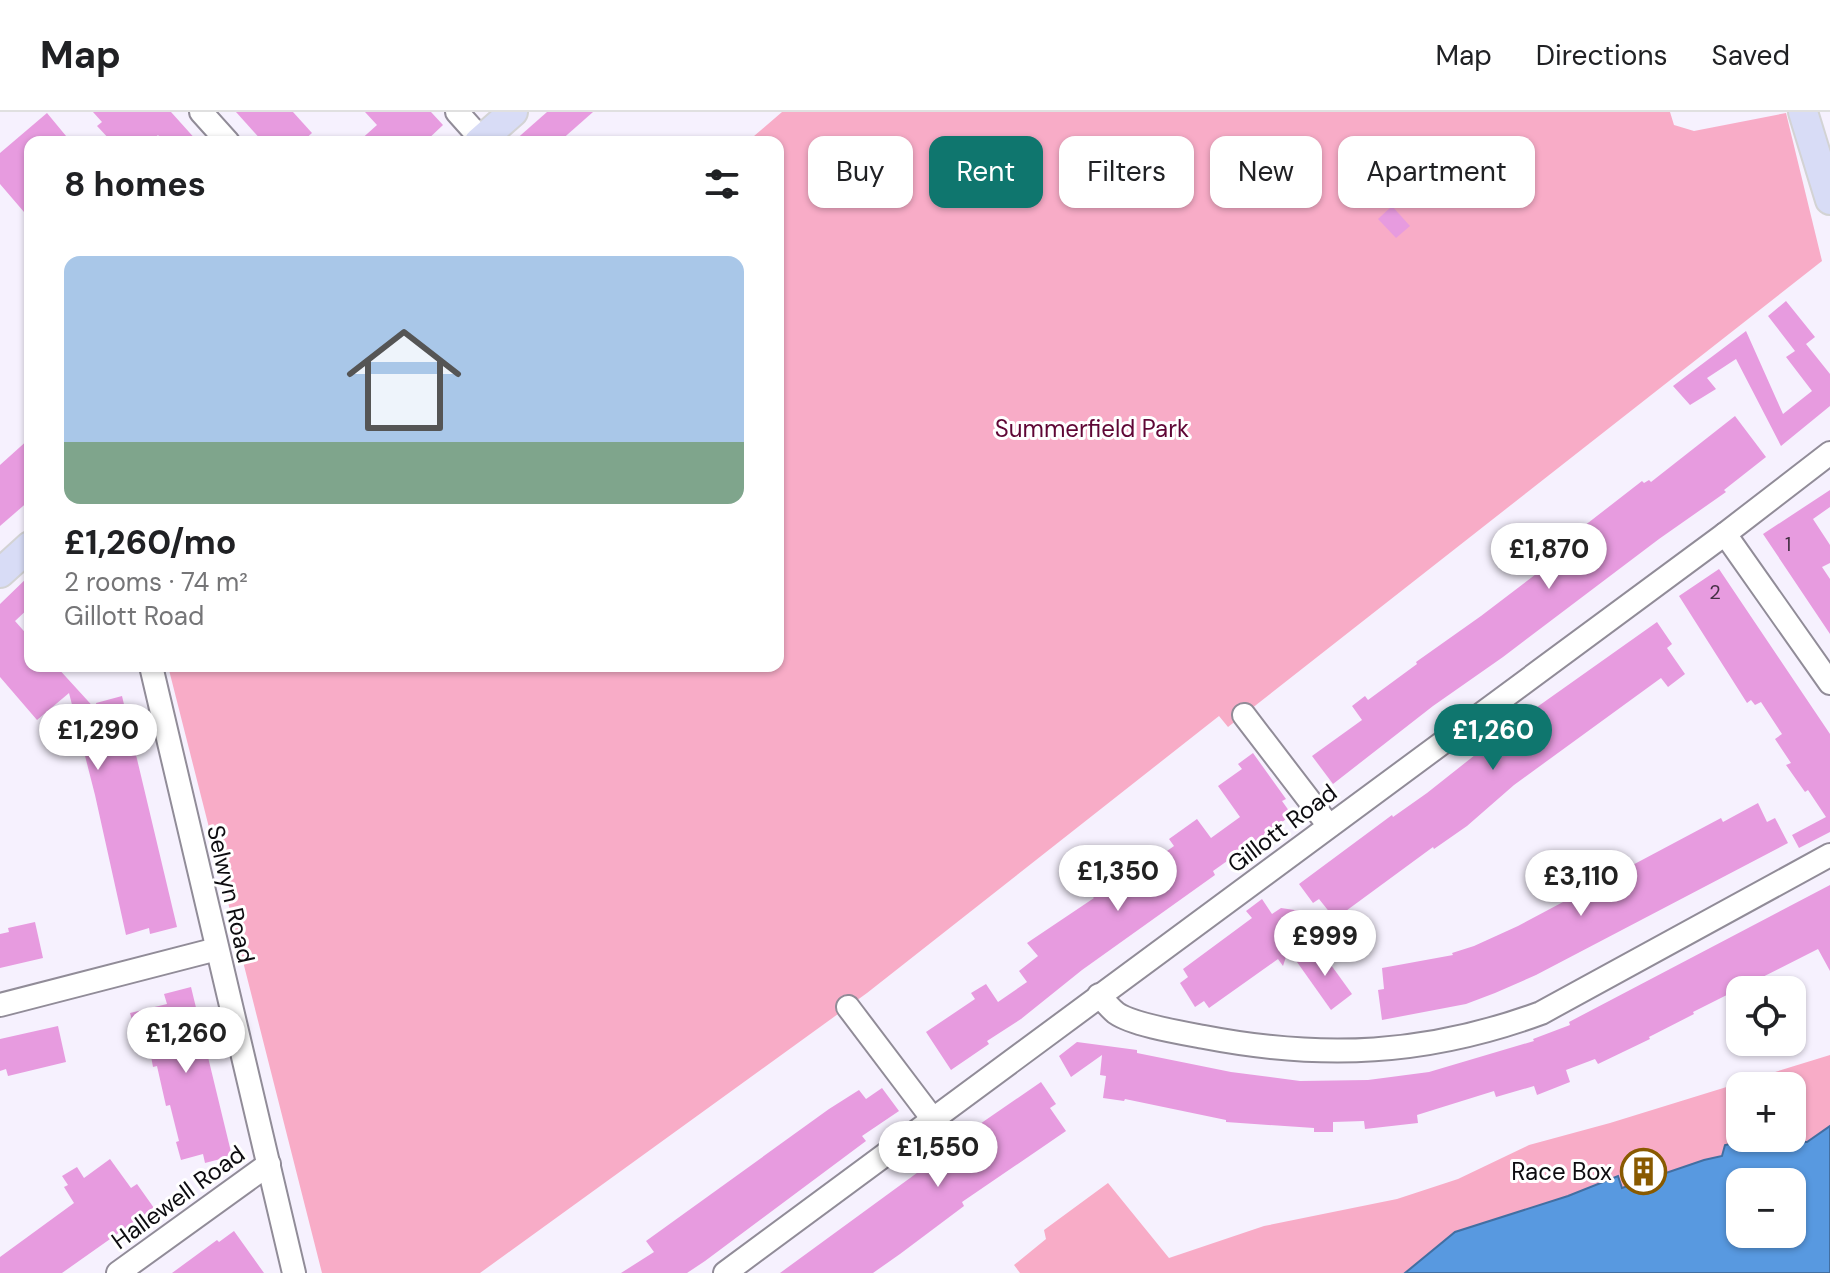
<!DOCTYPE html>
<html lang="en">
<head>
<meta charset="utf-8">
<style>
	body { margin:0; font-family:"DM Sans",sans-serif; background:#f6f6f6; color:#202124; height:100vh; display:flex; flex-direction:column; font-size:30px; white-space:nowrap }
	* { box-sizing:border-box; margin:0 }
	p { font-size:26px; color:#757577 }
	.icon { flex:none; width:44px; height:44px; fill:none; stroke:currentColor; stroke-width:2; stroke-linecap:round; stroke-linejoin:round }
	.map { position:relative; flex:1; overflow:hidden }
	.side { position:absolute; left:24px; top:24px; width:760px; height:536px; display:flex; flex-direction:column; background:#fff; border-radius:16px; box-shadow:0 2px 6px #0004 }
	.side>* { flex:none }
	.hud { position:absolute; left:808px; top:24px; width:760px; height:72px; display:flex; gap:16px }
	.tools { position:absolute; left:1726px; top:864px; display:grid; gap:16px }
	.tools a { display:grid; place-items:center; width:80px; height:80px; border-radius:16px; background:#fff; box-shadow:0 2px 6px #0004; font-size:40px }
	.price { position:absolute; translate:-50% -68px; padding:0 18px; border-radius:28px; background:#fff; color:#222; font-size:26px; line-height:52px; filter:drop-shadow(0 2px 4px #0008) }
	.price::after { content:''; position:absolute; left:50%; top:48px; width:24px; height:18px; margin-left:-12px; background:inherit; clip-path:polygon(0 0,100% 0,50% 100%) }
	.price.on { background:#0f766e; color:#fff }
	ul { padding:0; list-style:none }
	li { display:grid; align-content:center; gap:16px; height:424px; padding:0 40px }
	li span { display:grid; place-items:center; height:248px; border-radius:16px; color:#555 }
	li>.icon { margin-inline-start:auto }
	span .icon { width:144px; height:144px; fill:#fffc; stroke-width:1 }
	li b { font-size:34px }
	h2 { display:flex; justify-content:space-between; align-items:center; height:96px; padding:0 40px; font-size:34px }
	.chip { padding:0 28px; border-radius:16px; background:#fff; box-shadow:0 2px 6px #0004; font-size:28px; line-height:72px }
	.chip.on { background:#0f766e; color:#fff }
	header { display:flex; align-items:center; gap:48px; box-sizing:border-box; height:112px; padding:0 40px; background:#fff; border-bottom:2px solid #e0e0e0 }
	header strong { font-size:38px }
	nav { display:flex; gap:44px; margin-inline-start:auto; font-size:28px }
	.map>svg:first-child { display:block }
	.green { fill:#f8acc7; fill-rule:evenodd }
	.water { fill:#5899e0; stroke:#426fa2; stroke-width:2; fill-rule:evenodd }
	.building { fill:#e79bdf }
	.lines { fill:none; stroke-linecap:round; stroke-linejoin:round }
	.minor-casing { stroke:#918c98; stroke-width:26 }
	.major-casing { stroke:#d3d3d4; stroke-width:32 }
	.minor { stroke:#fff; stroke-width:22 }
	.major { stroke:#d8dcf6; stroke-width:28 }
	.labels { text-anchor:middle; dominant-baseline:central; stroke-width:6; stroke-linejoin:round; paint-order:stroke }
	.number-label { font-size:20px; fill:#443044 }
	.park-label { font-size:24px; fill:#5f0635; stroke:#fff }
	.street-label { font-size:24px; fill:#0d0c10; stroke:#fff }
	.poi-label { font-size:24px; fill:#0d0c10; stroke:#fff; text-anchor:end }
</style>
</head>
<body>
<header>
<strong>Map</strong>
<nav><a>Map</a><a>Directions</a><a>Saved</a></nav>
</header>
<div class="map">
<svg width="1830" height="1161" viewBox="0 0 1830 1161">
	<rect width="100%" height="100%" fill="#f6f1fe"/>
	<!-- green -->
	<g class="green">
		<path d="M782 0H1670L1674 13 1694 19 1786 1 1822 149 1228 615 1219 604 867 881 480 1161H322L168 554H778V30H747Z"/>
		<path d="M1830 943V1161H1020L1014 1153 1046 1127 1044 1118 1108 1071 1169 1146 1264 1114 1397 1087 1458 1067 1529 1033 1610 1011ZM1740 974H1792V1026H1740ZM1740 1070H1792V1122H1740Z"/>
	</g>
	<!-- water -->
	<path class="water" d="M1830 1014V1161H1405L1455 1120 1568 1084 1618 1064 1622 1076 1704 1048 1722 1044 1725 1033 1761 1026H1774L1784 1030H1807ZM1740 1070H1792V1122H1740Z"/>
	<!-- building -->
	<g class="building">
		<path d="M93 0H171L198 30H164L158 23 150 30H112L97 14 102 10Z"/>
		<path d="M236 0H293L312 21 302 30H263Z"/>
		<path d="M365 0H431L443 13 425 30H358L377 13Z"/>
		<path d="M547 0H593L559 30H513Z"/>
		<path d="M47 1 71 30H30V107L0 72V41Z"/>
		<path d="M1392 94 1410 114 1396 126 1378 107Z"/>
		<path d="M1786 189 1815 225 1806 232 1830 262V294L1781 334 1736 247 1707 266 1716 277 1690 293 1673 274 1746 219 1783 302 1812 279 1786 245 1795 239 1768 204Z"/>
		<path d="M1735 304 1766 345 1724 378 1726 380 1659 427 1503 545 1433 594 1333 672 1312 644 1362 608 1352 594 1365 584 1368 588 1417 552 1416 550 1481 504 1553 449 1548 442 1642 369 1644 371 1649 368 1651 370Z"/>
		<path d="M30 326V388L0 414V353Z"/>
		<path d="M1830 378V395L1813 407 1830 433V451L1822 455 1830 467V522L1763 422Z"/>
		<path d="M1719 457 1830 622V720L1799 736 1792 723 1826 705 1808 678 1805 680 1786 653 1791 651 1775 627 1782 622 1761 590 1755 593 1751 588 1747 591 1679 484Z"/>
		<path d="M30 463V495L15 509 30 526V554H56L98 600 96 591 122 584 177 815 150 822 149 816 126 823 95 683 69 581 37 608 0 565V492Z"/>
		<path d="M1657 510 1672 532 1667 536 1685 562 1668 575 1661 566 1514 673 1467 714 1434 737 1433 735 1335 807 1319 787 1313 791 1299 772 1392 703 1393 705 1427 681 1523 605Z"/>
		<path d="M1253 641 1286 687 1282 689 1292 703 1213 759 1215 763 1082 858 1021 907 987 929 989 932 951 958 926 920 975 887 971 881 986 872 998 890 1027 870 1019 859 1038 844 1027 831 1094 786 1092 784 1142 747 1146 754 1174 734 1169 727 1197 707 1211 726 1240 705 1218 674 1242 657 1238 652Z"/>
		<path d="M1758 691 1767 710 1775 706 1788 731 1536 863 1495 881 1466 892 1382 908 1378 878 1384 877 1382 856 1453 843 1452 841 1474 834 1518 814 1721 706 1723 710Z"/>
		<path d="M1830 773V859L1818 837 1693 900 1694 902 1649 925 1650 927 1598 952 1595 947 1566 958 1570 970 1537 983 1534 974 1496 985 1494 979 1417 1003 1418 1011 1365 1017 1364 1009 1333 1010V1020H1314V1016L1226 1010V1008L1125 987 1124 989 1103 986 1106 964 1100 963 1102 943 1071 965 1059 944 1077 930 1137 938V941L1231 960 1300 969 1368 968 1429 960 1534 929 1533 927 1570 913 1569 910Z"/>
		<path d="M1262 787 1272 802 1281 796 1301 799 1283 854 1278 847 1209 896 1204 889 1195 895 1180 871 1188 865 1183 857 1252 806 1246 799Z"/>
		<path d="M35 810 43 846 0 856V822L9 820 8 816Z"/>
		<path d="M1318 835 1352 882 1331 898 1297 850Z"/>
		<path d="M191 875 232 1044 205 1051 203 1042 181 1048 176 1030 179 1029 170 993 166 994 157 954 153 955 146 917 135 919 130 901 167 892 164 882Z"/>
		<path d="M58 914 66 950 8 964 6 957 0 959V927Z"/>
		<path d="M1041 970 1056 992 1050 996 1066 1019 962 1090 964 1094 900 1142 873 1161H780L947 1039 945 1036Z"/>
		<path d="M882 976 899 999 862 1024 866 1029 705 1149 687 1161H621L654 1140 646 1129 829 997 859 978 866 987Z"/>
		<path d="M110 1047 131 1076 137 1072 154 1096 62 1161H0V1145L74 1091 64 1075 68 1073 62 1064 77 1055 84 1066Z"/>
		<path d="M234 1119 264 1161H172L217 1128 219 1130Z"/>
	</g>
	<g class="lines">
		<defs>
			<g id="minor">
				<path d="M201 0 228 30"/>
				<path d="M457 0 482 28"/>
				<path d="M1725 422 1830 571"/>
				<path d="M151 554 294 1161"/>
				<path d="M1244 603 1329 714"/>
				<path d="M1099 883C1104 889 1110 896 1116 901 1133 913 1183 921 1204 925 1323 948 1427 943 1541 901L1830 743"/>
				<path d="M0 893 217 837"/>
				<path d="M848 895 932 1006"/>
				<path d="M118 1161 269 1052"/>
				<path d="M725 1161 1725 422 1830 341"/>
			</g>
			<g id="major">
				<path d="M1803 0 1830 88"/>
				<path d="M479 30 513 0"/>
				<path d="M0 461 30 434"/>
			</g>
		</defs>
		<!-- minor casing -->
		<use href="#minor" class="minor-casing"/>
		<!-- major casing -->
		<use href="#major" class="major-casing"/>
		<!-- minor -->
		<use href="#minor" class="minor"/>
		<!-- major -->
		<use href="#major" class="major"/>
	</g>
	<!-- icons -->
	<defs>
		<symbol id="building-ring" viewBox="-11 -11 22 22"><circle r="9.5" fill="#fff" stroke="#895a00" stroke-width="1.5"/><path d="M-4-6H4V6H1V3H-1V6H-4ZM-2.5-4.3h1.7v1.8h-1.7ZM.8-4.3h1.7v1.8H.8ZM-2.5-1h1.7V.8h-1.7ZM.8-1h1.7V.8H.8Z" fill="#895a00"/></symbol>
	</defs>
	<g fill-rule="evenodd">
		<use href="#building-ring" x="1618" y="1034" width="51" height="51"/>
	</g>
	<g class="labels">
		<!-- number labels -->
		<g class="number-label">
			<text x="1788" y="432">1</text>
			<text x="1715" y="480">2</text>
		</g>
		<!-- park labels -->
		<g class="park-label">
			<text x="1092" y="316">Summerfield Park</text>
		</g>
		<!-- street labels -->
		<g class="street-label">
			<text transform="translate(1282 716) rotate(-37)">Gillott Road</text>
			<text transform="translate(231 782) rotate(77)">Selwyn Road</text>
			<text transform="translate(178 1085) rotate(-36)">Hallewell Road</text>
		</g>
		<!-- poi labels -->
		<g class="poi-label">
			<text x="1612" y="1059">Race Box</text>
		</g>
	</g>
</svg>
<div class="tools">
<a><svg class="icon" aria-label="locate" viewBox="0 0 24 24"><circle cx="12" cy="12" r="6"/><path d="M12 2v4M12 18v4M2 12h4M18 12h4"/></svg></a>
<a>+</a>
<a>−</a>
</div>
<b class="price" style="left:1549px;top:479px">£1,870</b>
<b class="price" style="left:98px;top:660px">£1,290</b>
<b class="price on" style="left:1493px;top:660px">£1,260</b>
<b class="price" style="left:1118px;top:801px">£1,350</b>
<b class="price" style="left:1581px;top:806px">£3,110</b>
<b class="price" style="left:1325px;top:866px">£999</b>
<b class="price" style="left:186px;top:963px">£1,260</b>
<b class="price" style="left:938px;top:1077px">£1,550</b>
<div class="hud">
<a class="chip">Buy</a>
<a class="chip on">Rent</a>
<a class="chip">Filters</a>
<a class="chip">New</a>
<a class="chip">Apartment</a>
</div>
<section class="side">
<h2>8 homes<svg class="icon" aria-label="filters" viewBox="0 0 24 24"><path d="M4 7h16M4 17h16"/><circle cx="9" cy="7" r="2"/><circle cx="15" cy="17" r="2"/></svg></h2>
<ul>
<li><span style="background:linear-gradient(#a9c7e8 75%,#7fa58c 0)"><svg class="icon" aria-label="home" viewBox="0 0 24 24"><path d="M3 11l9-7 9 7M6 9v11h12V9"/></svg></span><div><b>£1,260/mo</b><p>2 rooms · 74 m²</p><p>Gillott Road</p></div></li>
</ul>
</section>
</div>
</body>
</html>
